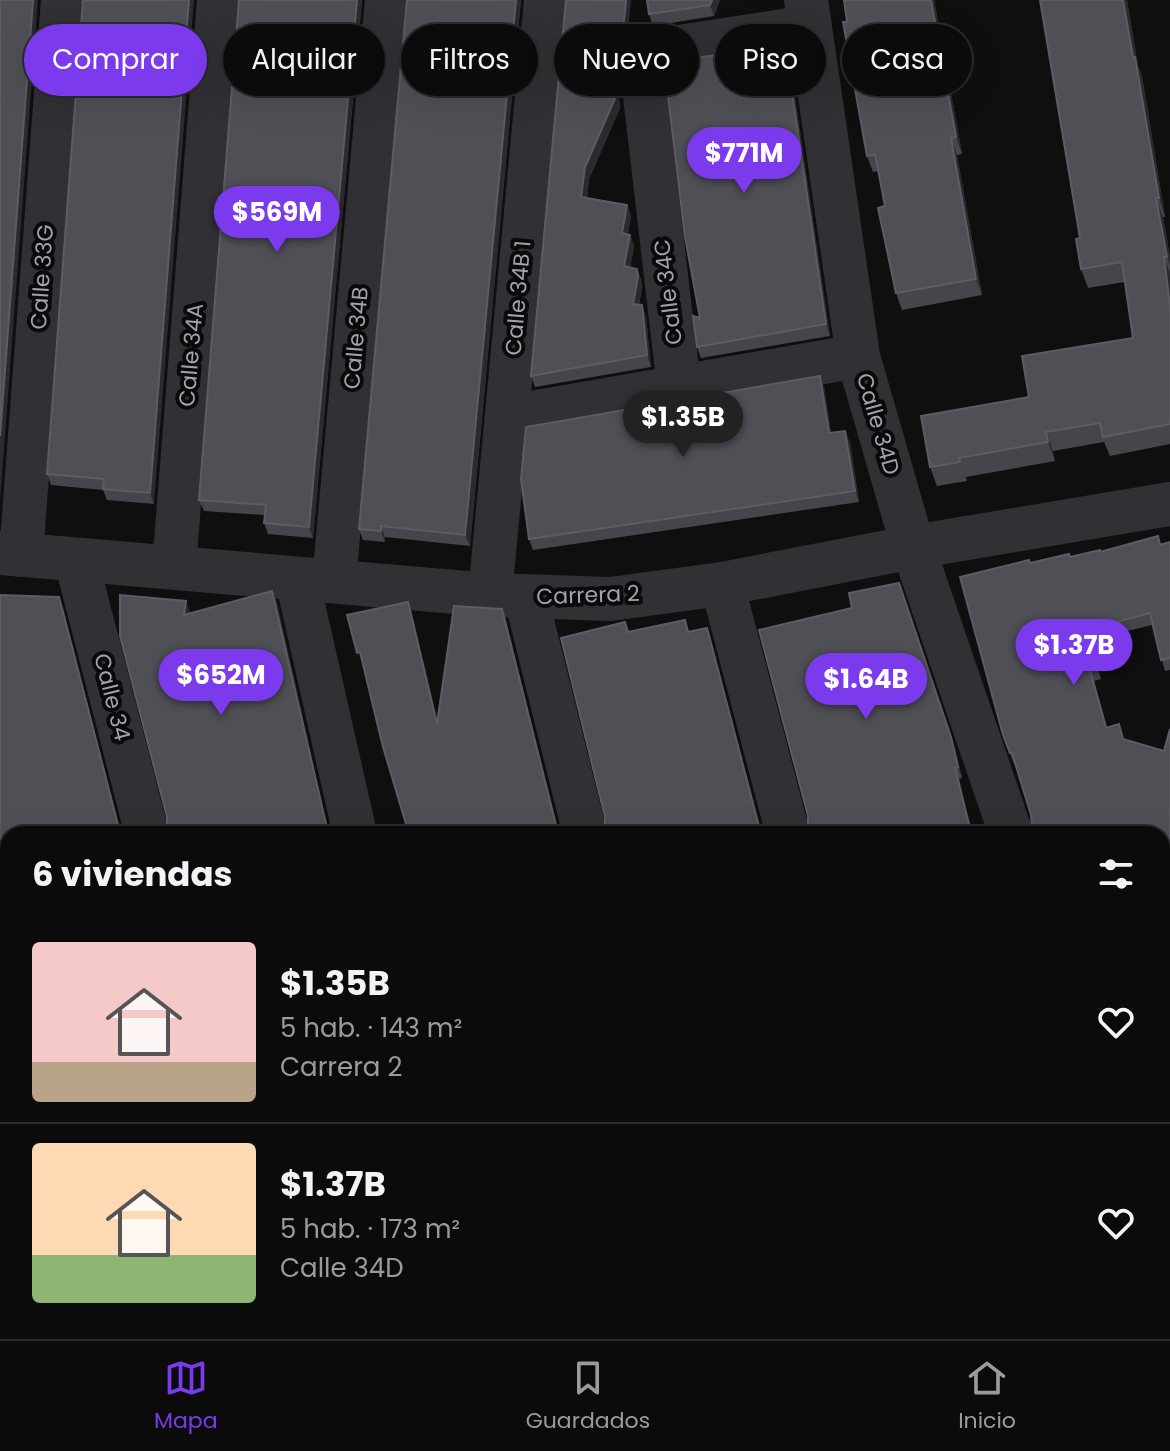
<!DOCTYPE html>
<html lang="es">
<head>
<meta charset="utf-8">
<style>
	body { margin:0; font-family:Poppins,sans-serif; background:#141415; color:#f1f3f6; height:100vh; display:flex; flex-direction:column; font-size:30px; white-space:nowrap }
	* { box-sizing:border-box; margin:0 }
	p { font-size:26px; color:#9a9b9d }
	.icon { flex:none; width:44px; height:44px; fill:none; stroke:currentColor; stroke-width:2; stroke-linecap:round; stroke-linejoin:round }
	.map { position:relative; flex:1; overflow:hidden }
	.drawer { position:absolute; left:0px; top:826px; width:1170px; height:514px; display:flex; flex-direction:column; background:#0b0b0c; border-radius:24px 24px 0 0; box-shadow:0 8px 32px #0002,0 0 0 2px #2b2b2d }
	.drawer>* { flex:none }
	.guide { position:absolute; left:24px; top:24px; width:1122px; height:72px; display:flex; gap:16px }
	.price { position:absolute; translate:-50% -68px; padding:0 18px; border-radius:28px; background:#7c3aed; color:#fff; font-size:26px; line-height:52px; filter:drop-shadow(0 2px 4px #0008) }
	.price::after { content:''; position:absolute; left:50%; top:48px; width:24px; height:18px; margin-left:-12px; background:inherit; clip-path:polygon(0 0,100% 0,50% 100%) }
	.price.active { background:#222; color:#fff }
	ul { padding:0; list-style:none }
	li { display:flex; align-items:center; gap:24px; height:200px; padding:0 32px }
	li+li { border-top:2px solid #2b2b2d }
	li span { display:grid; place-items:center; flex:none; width:224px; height:160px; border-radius:8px; color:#555 }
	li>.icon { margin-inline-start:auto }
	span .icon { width:96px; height:96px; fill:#fffc; stroke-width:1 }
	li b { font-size:34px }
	h2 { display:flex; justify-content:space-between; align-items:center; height:96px; padding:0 32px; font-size:34px }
	.pill { padding:0 28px; border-radius:36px; background:#0b0b0c; box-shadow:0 8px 32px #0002,0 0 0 2px #2b2b2d; font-size:28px; line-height:72px }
	.pill.active { background:#7c3aed; color:#fff }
	.menu { display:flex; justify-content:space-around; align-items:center; height:112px; border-top:2px solid #2b2b2d; background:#0b0b0c; font-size:22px; color:#9a9b9d }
	.menu a { display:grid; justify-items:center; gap:4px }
	.menu .active { color:#7c3aed }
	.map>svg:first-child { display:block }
	.green { fill:#1e241f }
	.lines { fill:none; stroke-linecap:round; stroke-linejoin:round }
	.minor { stroke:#303035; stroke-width:44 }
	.wall { fill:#45454b }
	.shaded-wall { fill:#2b2b2f }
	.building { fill:#4f4f56; stroke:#5c5c64; stroke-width:2 }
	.labels { text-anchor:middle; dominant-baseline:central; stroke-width:8; stroke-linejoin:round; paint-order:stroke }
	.street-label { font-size:22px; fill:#a1a3b0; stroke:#0a0a0b }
</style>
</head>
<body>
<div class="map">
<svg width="1170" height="1339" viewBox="0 0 1170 1339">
	<rect width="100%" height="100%" fill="#0f0f10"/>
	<!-- green -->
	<path class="green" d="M536 1332H609L611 1339H511Z"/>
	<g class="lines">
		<!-- minor -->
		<g class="minor">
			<path d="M806 0 858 356 913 547 1011 834"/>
			<path d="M679 387 640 53 810 27"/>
			<path d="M508 417 858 356"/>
			<path d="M0 553 490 595 610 599 722 584 913 547 1170 504"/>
			<path d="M21 555 63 0"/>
			<path d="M76 560 147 834"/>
			<path d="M174 567 219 0"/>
			<path d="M297 579 355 834"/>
			<path d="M334 581 387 0"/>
			<path d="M722 584 788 834"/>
			<path d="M490 595 546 0"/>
			<path d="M526 597 585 834"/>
			<path d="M1162 927 1170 930"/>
			<path d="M0 1015 8 1045"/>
			<path d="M1162 1099 1170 1070"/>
			<path d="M1162 1186 1164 1339"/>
			<path d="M83 1332 85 1339"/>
			<path d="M281 1332 283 1339"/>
			<path d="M472 1332 473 1339"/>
			<path d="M830 1339 834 1332"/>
			<path d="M1000 1339 1005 1332"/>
		</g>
	</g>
	<!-- wall -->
	<g class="wall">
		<path d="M83 0 154 504 107 500 103 490 51 485 47 474Z"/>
		<path d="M239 0H362L313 538 268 534 264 523 265 515 204 511 199 500Z"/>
		<path d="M407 0H521L470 546 385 537V542L363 540 359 529Z"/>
		<path d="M566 0 628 32 617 43 615 55 620 108 589 179 587 198 627 205 631 216 628 234 630 235 634 246 630 268 637 269 641 280 642 288 639 305H642L646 317 651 367 535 387 531 376Z"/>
		<path d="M720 0 714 16 653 26 649 14Z"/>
		<path d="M844 0H934L962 154 957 155 982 295 902 310 896 293 885 206 878 171 873 172 867 156Z"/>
		<path d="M1040 0H1127L1138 66 1142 76 1165 217H1163L1170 257V444L1110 456 1104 442 1053 451 1055 461 966 477 967 481 937 486 930 467 1029 397 1133 338 1125 282 1088 288 1081 269 1080 238Z"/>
		<path d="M789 56 830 336 701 358 697 347Z"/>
		<path d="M824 387 831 433 850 442 859 502 533 550 529 539Z"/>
		<path d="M1170 542V670L1165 671 1152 625 1090 640 1101 679 1094 681 1107 727 1124 739 1164 751 1170 729V904L1162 903V834L1032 827 1031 815 1016 764H1014L1003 735 1030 563Z"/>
		<path d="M0 595 63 608 121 833 8 834V992L0 991Z"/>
		<path d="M955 748 962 778 959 779 972 832 805 834Z"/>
		<path d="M1162 942 1170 944V1012L1162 1010Z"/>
	</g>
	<!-- shaded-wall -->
	<g class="shaded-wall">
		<path d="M33 0H38L0 501V436Z"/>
		<path d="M189 0H194L154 504 150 493Z"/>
		<path d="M357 0H362L313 538 309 527Z"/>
		<path d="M516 0H521L470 546 465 535Z"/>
		<path d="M626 0H631L628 32 617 43 615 55 620 108 589 179 586 208 581 197 585 167 613 31Z"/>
		<path d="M712 0H720L714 16 710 5Z"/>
		<path d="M931 0H934L962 154 956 137Z"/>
		<path d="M1123 0H1127L1138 66 1142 76 1165 217 1159 198Z"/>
		<path d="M785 44 789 56 830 336 826 324Z"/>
		<path d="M951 138 957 155 982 295 976 279Z"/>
		<path d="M1156 198 1163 217 1170 257V266L1167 257Z"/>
		<path d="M627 205 631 216 626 244 622 233Z"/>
		<path d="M630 235 634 246 628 278 624 266Z"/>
		<path d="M1164 257 1170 273V306Z"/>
		<path d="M637 269 641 280 642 288 637 315 633 304Z"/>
		<path d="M642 305 646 317 651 367 647 355Z"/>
		<path d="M820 376 824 387 833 445 829 433Z"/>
		<path d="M845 431 850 442 859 502 855 491Z"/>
		<path d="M1046 432 1053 451 1055 461 1048 442Z"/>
		<path d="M381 526 385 537V542L381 531Z"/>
		<path d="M272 591 277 602 329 834 327 828Z"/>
		<path d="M903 594 955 748 962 778 958 767Z"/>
		<path d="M59 597 63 608 121 834Z"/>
		<path d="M186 601 190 612 188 627 184 615Z"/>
		<path d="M408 602 412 613 441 735 437 724Z"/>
		<path d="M502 609 506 621 559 834Z"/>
		<path d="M707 628 711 640 762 834Z"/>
		<path d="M955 768 959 779 972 834H971Z"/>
	</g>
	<!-- building -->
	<g class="building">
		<path d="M0 0H33L0 436Z"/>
		<path d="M83 0H189L150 493 103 489 104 479 47 474Z"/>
		<path d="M239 0H357L309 527 264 523 266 505 199 500Z"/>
		<path d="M407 0H516L465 535 381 526V531L359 529Z"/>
		<path d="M566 0H626L624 21 613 31 611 44 616 96 585 167 581 197 627 205 622 233 630 235 624 266 637 269 638 277 633 304 642 305 647 355 531 376Z"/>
		<path d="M647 0H712L710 5 649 14Z"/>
		<path d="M844 0H931L956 137 951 138 976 279 896 293 878 208 885 206 875 154 867 156 843 22H847Z"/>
		<path d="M1040 0H1123L1133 57H1135L1159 198H1156L1167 257H1164L1170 306V424L1103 437 1100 423 1046 432 1048 442 959 458 960 462 930 467 921 416 1029 397 1022 356 1133 338 1122 262 1081 269 1076 239 1080 238Z"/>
		<path d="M785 44 826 324 697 347 693 316 700 318 685 237 664 63Z"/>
		<path d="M820 376 829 433 845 431 855 491 529 539 521 479 526 427Z"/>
		<path d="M1158 536 1160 545 1170 542V658L1161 660 1150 613 1086 630 1097 669 1090 670 1106 728 1119 724 1123 739 1164 751 1170 729V895L1162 892V834H1029L1032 827 1031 815 1012 753H1010L1003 735 960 577 1029 560 1030 563 1069 554 1070 557 1100 550V552Z"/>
		<path d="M899 583 951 737 958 767 955 768 971 833 974 832V834H805L808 830V816L759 630 852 608 849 593Z"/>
		<path d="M272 591 327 828 329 834H164L167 829V817L120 636V595L186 601 184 615Z"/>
		<path d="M0 595 59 597 119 829 122 834H8V983L0 980Z"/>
		<path d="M408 602 437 724 454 606 502 609 557 829 559 834H409L383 747 360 652 357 653 347 615Z"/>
		<path d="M685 620 688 632 707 628 760 830 763 834H602L605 830V817L561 638 625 622 628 632Z"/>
		<path d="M1162 942 1170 944V1003L1162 1000Z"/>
		<path d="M0 1058H8V1332H57L60 1339H0Z"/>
		<path d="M105 1332H255L258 1339H102Z"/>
		<path d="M303 1332H444L448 1339H300Z"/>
		<path d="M622 1332H746L748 1339H623Z"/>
		<path d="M852 1332H973L974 1339H847Z"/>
		<path d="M1023 1332H1124L1136 1339H1019Z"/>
	</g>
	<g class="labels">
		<!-- street labels -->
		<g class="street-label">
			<text transform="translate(42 277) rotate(-86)">Calle 33G</text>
			<text transform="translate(668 292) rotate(-97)">Calle 34C</text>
			<text transform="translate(518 298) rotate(-85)">Calle 34B 1</text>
			<text transform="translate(356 338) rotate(-85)">Calle 34B</text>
			<text transform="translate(191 355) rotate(-85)">Calle 34A</text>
			<text transform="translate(878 424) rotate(74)">Calle 34D</text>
			<text transform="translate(588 595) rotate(-2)">Carrera 2</text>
			<text transform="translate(112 697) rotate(76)">Calle 34</text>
		</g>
	</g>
</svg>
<b class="price" style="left:744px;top:195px">$771M</b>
<b class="price" style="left:277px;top:254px">$569M</b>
<b class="price active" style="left:683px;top:459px">$1.35B</b>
<b class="price" style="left:1074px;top:687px">$1.37B</b>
<b class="price" style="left:221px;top:717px">$652M</b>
<b class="price" style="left:866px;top:721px">$1.64B</b>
<div class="guide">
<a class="pill active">Comprar</a>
<a class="pill">Alquilar</a>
<a class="pill">Filtros</a>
<a class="pill">Nuevo</a>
<a class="pill">Piso</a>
<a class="pill">Casa</a>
</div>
<section class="drawer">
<h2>6 viviendas<svg class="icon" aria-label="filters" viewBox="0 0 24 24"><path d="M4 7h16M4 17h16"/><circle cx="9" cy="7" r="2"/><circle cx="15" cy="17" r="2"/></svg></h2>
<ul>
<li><span style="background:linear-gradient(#f6c9c9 75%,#b9a48a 0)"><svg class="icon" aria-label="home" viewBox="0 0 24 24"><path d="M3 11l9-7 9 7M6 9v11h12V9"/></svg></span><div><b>$1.35B</b><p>5 hab. · 143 m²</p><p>Carrera 2</p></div><svg class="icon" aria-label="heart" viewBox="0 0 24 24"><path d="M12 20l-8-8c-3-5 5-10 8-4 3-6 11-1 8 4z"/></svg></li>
<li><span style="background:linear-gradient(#ffd9b3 70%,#8fb573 0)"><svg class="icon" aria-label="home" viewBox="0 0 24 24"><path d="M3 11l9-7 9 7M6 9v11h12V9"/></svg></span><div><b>$1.37B</b><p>5 hab. · 173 m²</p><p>Calle 34D</p></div><svg class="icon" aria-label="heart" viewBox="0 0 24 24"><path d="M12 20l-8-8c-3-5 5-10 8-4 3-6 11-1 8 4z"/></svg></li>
</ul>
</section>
</div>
<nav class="menu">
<a class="active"><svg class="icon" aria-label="map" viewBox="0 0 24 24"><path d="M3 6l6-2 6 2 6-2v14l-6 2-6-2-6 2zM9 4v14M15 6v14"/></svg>Mapa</a>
<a><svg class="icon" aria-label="saved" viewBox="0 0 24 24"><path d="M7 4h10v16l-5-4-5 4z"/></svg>Guardados</a>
<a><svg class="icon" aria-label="home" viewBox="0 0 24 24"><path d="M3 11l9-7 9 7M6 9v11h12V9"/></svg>Inicio</a>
</nav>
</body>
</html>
